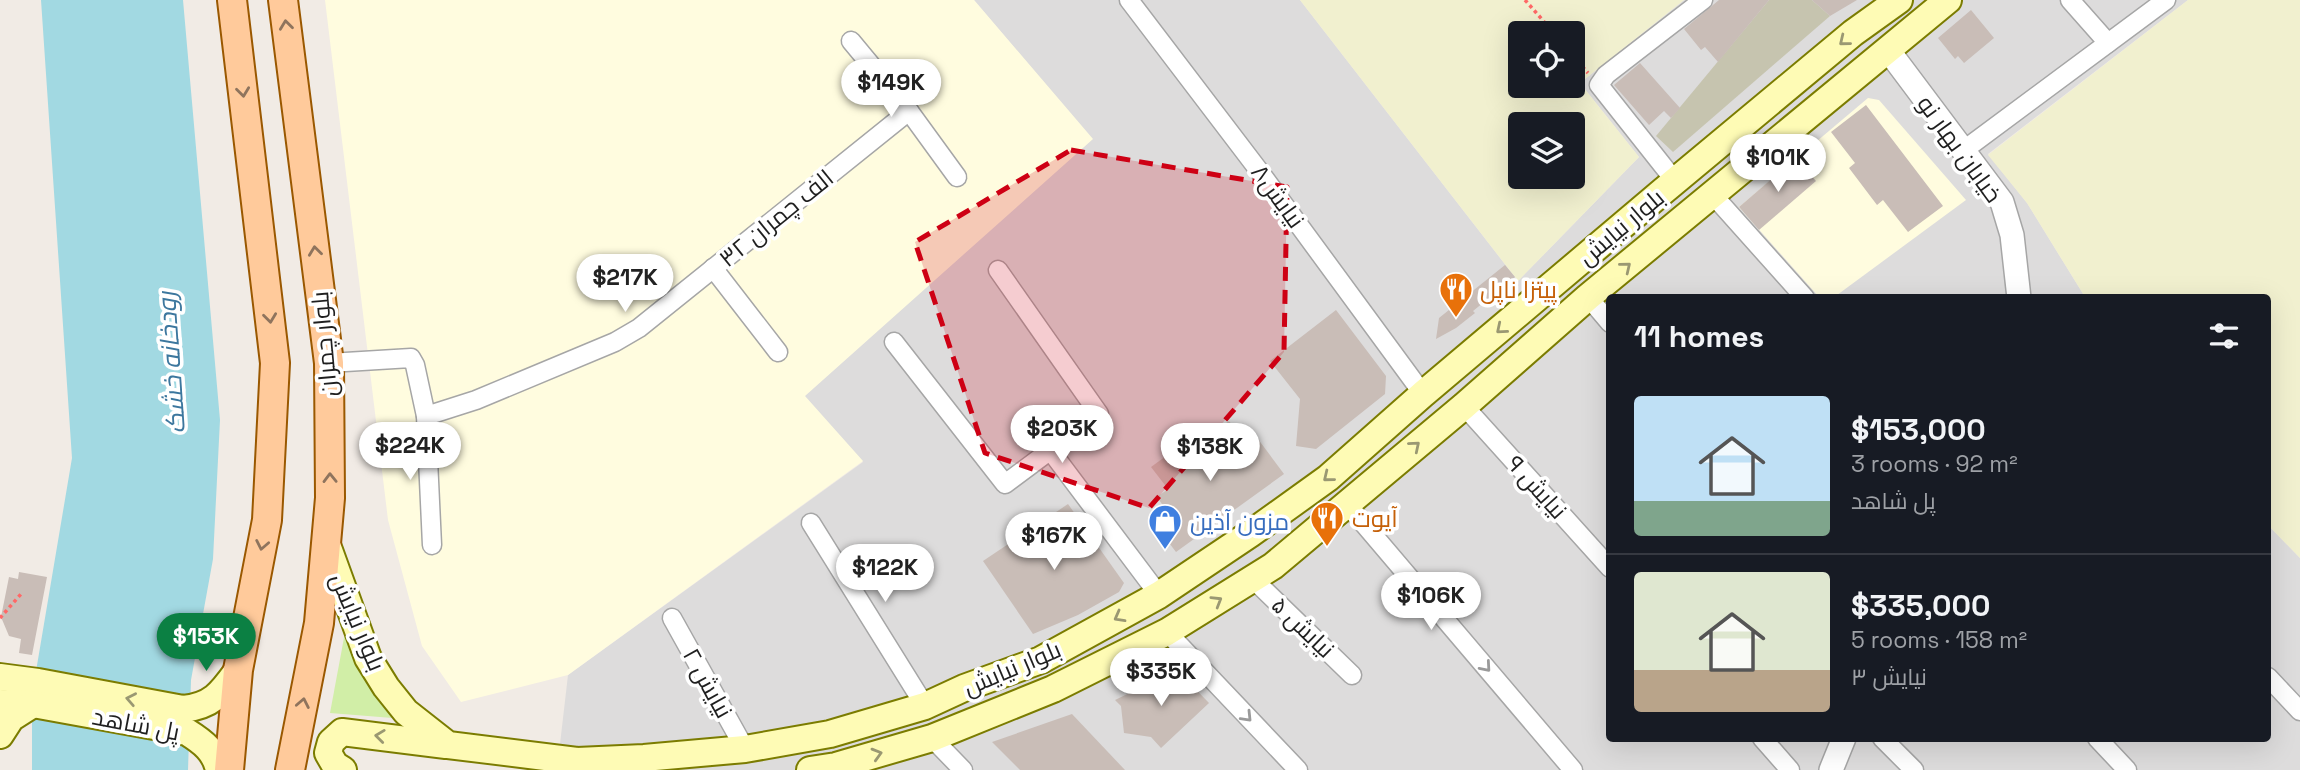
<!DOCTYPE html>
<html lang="en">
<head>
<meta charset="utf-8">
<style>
	body { margin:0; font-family:"Space Grotesk",Cairo,sans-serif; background:#20242c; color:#f1f3f6; height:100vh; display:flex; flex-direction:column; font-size:26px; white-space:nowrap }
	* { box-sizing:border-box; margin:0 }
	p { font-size:23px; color:#9ea1a6 }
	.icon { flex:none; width:38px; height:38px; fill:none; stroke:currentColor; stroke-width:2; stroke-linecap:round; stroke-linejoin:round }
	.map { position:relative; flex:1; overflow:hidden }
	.panel { position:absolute; left:1606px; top:294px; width:665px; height:448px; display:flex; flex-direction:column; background:#171b24; border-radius:7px; box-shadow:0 7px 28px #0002 }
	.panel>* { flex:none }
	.tools { position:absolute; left:1508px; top:21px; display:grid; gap:14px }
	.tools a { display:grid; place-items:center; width:77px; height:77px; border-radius:7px; background:#171b24; box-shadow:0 7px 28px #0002; font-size:35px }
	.price { position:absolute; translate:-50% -60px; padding:0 16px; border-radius:24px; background:#fff; color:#222; font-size:23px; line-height:46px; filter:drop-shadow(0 2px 4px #0008) }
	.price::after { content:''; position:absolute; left:50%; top:42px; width:21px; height:16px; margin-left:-10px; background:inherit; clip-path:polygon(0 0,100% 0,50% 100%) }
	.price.selected { background:#0b8043; color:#fff }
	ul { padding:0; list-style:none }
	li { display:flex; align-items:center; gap:21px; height:175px; padding:0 28px }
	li+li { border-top:2px solid #363941 }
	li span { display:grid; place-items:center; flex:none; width:196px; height:140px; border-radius:7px; color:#555 }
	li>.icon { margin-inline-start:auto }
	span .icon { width:84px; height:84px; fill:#fffc; stroke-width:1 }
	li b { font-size:30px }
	h2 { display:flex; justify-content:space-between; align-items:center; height:84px; padding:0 28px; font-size:30px }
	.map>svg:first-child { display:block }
	.residential { fill:#dddcdc }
	.education { fill:#fffcdf }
	.construction { fill:#c6c4af }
	.farmland { fill:#f1f0cf; fill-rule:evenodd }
	.grass { fill:#d1eea7 }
	.water { fill:#a2d9e2 }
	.building { fill:#c9bdb7 }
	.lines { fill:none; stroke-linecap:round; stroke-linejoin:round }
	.minor-casing { stroke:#a6a6a6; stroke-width:21 }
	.tertiary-casing { stroke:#a6a6a6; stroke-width:26 }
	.secondary-casing { stroke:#7b7c00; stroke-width:30 }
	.primary-casing { stroke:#9a5800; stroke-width:32 }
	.path { stroke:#ff6867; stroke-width:3.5; stroke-dasharray:3.5 3.5; stroke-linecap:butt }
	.minor { stroke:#fff; stroke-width:18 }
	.tertiary { stroke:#fff; stroke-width:23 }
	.secondary { stroke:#fefbb5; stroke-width:26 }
	.primary { stroke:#ffca9b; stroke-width:28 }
	.oneway { stroke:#8f745d }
	.oneway2 { stroke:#9a9872 }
	.oneway3 { stroke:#9a9a9a }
	.marked { fill:#ce0014; fill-opacity:0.2; stroke:#ce0014; stroke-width:5; stroke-dasharray:14 9; stroke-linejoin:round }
	.labels { text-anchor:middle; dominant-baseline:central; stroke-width:7; stroke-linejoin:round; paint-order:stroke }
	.street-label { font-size:24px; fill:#1f1f1f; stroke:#fff }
	.food-label { font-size:24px; fill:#c56008; stroke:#fff; text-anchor:start }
	.shop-label { font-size:24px; fill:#366cbe; stroke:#fff; text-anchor:start }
	.water-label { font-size:26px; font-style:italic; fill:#3c779e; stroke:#fff }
</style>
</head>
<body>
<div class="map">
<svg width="2300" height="770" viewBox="0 0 2300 770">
	<rect width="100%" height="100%" fill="#f1ebe5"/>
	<!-- residential -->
	<path class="residential" d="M974 0H1300L1518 281 1639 157 1580 83 1684 0H2188L1988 154 2027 203 2085 297 1610 298V738H2268V525L2300 558V770H557L568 675 863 462 804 396 1092 139Z"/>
	<!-- education -->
	<g class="education">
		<path d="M325 0H974L1093 139 805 396 863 461 568 675 461 702 422 646 388 520Z"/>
		<path d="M1868 98 1879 100 1966 200 1833 298 1819 297 1739 207Z"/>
	</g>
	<!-- construction -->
	<path class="construction" d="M1769 0H1812L1830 16 1673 152 1656 136Z"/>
	<!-- farmland -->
	<g class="farmland">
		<path d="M1300 0H1684L1580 83 1639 157 1518 281ZM1521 33H1573V86H1521ZM1521 124H1573V177H1521Z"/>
		<path d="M2188 0H2300V558L2268 525V298L2085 297 2027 203 1988 155Z"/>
	</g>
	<!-- grass -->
	<path class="grass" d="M346 627 405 719 330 713Z"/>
	<!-- water -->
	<path class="water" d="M41 0H183L220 420 213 559 191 680 188 770H32V695L72 458Z"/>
	<!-- building -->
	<g class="building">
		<path d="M1719 0H1769L1718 62 1705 47 1701 50 1684 29Z"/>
		<path d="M1812 0H1857L1830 16Z"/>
		<path d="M1971 10 1994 38 1964 63 1958 56 1955 59 1938 38Z"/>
		<path d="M1640 63 1680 108 1671 118 1664 111 1649 125 1614 85Z"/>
		<path d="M1866 105 1943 206 1908 232 1883 200 1877 205 1849 168 1855 163 1831 132Z"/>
		<path d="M1796 158 1816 181 1759 230 1739 207Z"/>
		<path d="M1505 265 1515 277 1473 311 1475 313 1456 328 1436 339 1439 318Z"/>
		<path d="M1336 310 1386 376 1385 394 1316 449 1296 446 1300 399 1270 361Z"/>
		<path d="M1229 421 1248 446 1258 439 1284 474 1176 552 1150 518 1164 507 1157 497 1168 489 1151 467 1177 448 1182 455Z"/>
		<path d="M1068 504 1124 583 1119 592 1078 615 1033 634 983 561Z"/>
		<path d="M19 572 47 577 32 655 19 653 21 639 9 636 1 617 9 577 18 579Z"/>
		<path d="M1177 670 1209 703 1161 748 1151 737 1124 733 1121 706 1115 700Z"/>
		<path d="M1072 714 1125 770H1020L992 742Z"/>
	</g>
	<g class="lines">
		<defs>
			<g id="minor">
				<path d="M1129 0 1260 172 1423 394"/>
				<path d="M2070 0 2108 43"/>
				<path d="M851 41 909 111 957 177"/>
				<path d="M1964 150 2166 0"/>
				<path d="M1675 181 1599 85 1606 75 1703 0"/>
				<path d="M1713 195 1805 298"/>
				<path d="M713 268 778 352"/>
				<path d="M1588 297 1610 323"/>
				<path d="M894 342 1005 484 1099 414 998 270"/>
				<path d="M329 363 411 358 415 365 426 416 476 400 615 342 639 328 909 111"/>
				<path d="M1464 406 1610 568"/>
				<path d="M426 416 432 545"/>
				<path d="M1050 450 1159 595"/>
				<path d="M1346 503 1573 770"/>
				<path d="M811 523 925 706"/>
				<path d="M1253 579 1352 675"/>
				<path d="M672 618 745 749"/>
				<path d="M1167 632 1298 770"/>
				<path d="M2268 677 2300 711"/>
				<path d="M932 738 963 770"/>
				<path d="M1762 738 1790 770"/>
				<path d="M1882 738 1914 770"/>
				<path d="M2097 738 2127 770"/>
			</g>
			<g id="tertiary">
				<path d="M1888 50 2002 202 2012 235 2019 298"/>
				<path d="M1831 770 1844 738"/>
			</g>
			<g id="secondary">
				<path d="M326 542 368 658 386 687 406 712 448 745 577 761 644 758 745 749 830 734 925 706 964 688 1041 660 1159 595 1250 534 1328 478 1423 394 1662 192 1853 33 1899 0"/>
				<path d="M0 677 38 682 183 709C213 706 222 692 238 670"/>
				<path d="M0 703 33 704 187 732C203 742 215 751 219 770"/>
				<path d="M0 735 11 718 33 704"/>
				<path d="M343 770 335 765 328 753 331 742 342 732 446 745"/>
				<path d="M810 770 836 766 932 738 1053 689 1167 632 1273 566 1464 406 1588 297 1948 0"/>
			</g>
			<g id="primary">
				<path d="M283 0 329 363 330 498 319 623 290 770"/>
				<path d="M229 770 238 670 267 520 275 363 232 0"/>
			</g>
		</defs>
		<!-- minor casing -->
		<use href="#minor" class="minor-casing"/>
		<!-- tertiary casing -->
		<use href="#tertiary" class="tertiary-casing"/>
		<!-- secondary casing -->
		<use href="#secondary" class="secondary-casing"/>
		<!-- primary casing -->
		<use href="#primary" class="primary-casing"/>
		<!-- path -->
		<g class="path">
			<path d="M1525 0 1554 33"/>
			<path d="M1573 56 1588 73"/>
			<path d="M0 618 21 594"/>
		</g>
		<!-- minor -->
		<use href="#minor" class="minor"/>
		<!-- tertiary -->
		<use href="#tertiary" class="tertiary"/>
		<!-- secondary -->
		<use href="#secondary" class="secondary"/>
		<!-- primary -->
		<use href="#primary" class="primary"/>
	</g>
	<!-- one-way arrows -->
	<defs><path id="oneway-chevron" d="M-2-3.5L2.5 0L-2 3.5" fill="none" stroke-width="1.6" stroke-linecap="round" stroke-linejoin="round" transform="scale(1.75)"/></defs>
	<g class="oneway">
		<use href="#oneway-chevron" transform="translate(286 25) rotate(-97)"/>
		<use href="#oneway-chevron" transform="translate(243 92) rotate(83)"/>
		<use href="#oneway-chevron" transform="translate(315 251) rotate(-97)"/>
		<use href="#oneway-chevron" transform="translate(270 318) rotate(83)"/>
		<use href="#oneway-chevron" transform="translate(330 478) rotate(-91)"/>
		<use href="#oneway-chevron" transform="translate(262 545) rotate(101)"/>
		<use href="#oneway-chevron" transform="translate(303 703) rotate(-79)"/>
	</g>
	<g class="oneway2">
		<use href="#oneway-chevron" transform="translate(1844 41) rotate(141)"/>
		<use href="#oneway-chevron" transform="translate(1626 267) rotate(-39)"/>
		<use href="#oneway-chevron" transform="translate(1501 329) rotate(140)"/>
		<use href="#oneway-chevron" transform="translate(1415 446) rotate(-40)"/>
		<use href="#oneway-chevron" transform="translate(1328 477) rotate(141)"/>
		<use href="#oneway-chevron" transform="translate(1217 601) rotate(-31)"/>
		<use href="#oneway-chevron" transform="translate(1119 617) rotate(151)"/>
		<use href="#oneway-chevron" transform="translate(131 699) rotate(-169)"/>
		<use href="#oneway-chevron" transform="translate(380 736) rotate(-173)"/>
		<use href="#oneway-chevron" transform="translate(877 754) rotate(-16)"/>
	</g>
	<g class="oneway3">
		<use href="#oneway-chevron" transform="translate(1486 667) rotate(49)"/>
		<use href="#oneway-chevron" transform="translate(1247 717) rotate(46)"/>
	</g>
	<!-- marked area -->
	<path class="marked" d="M1071 150 1287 187 1284 352 1149 508 985 453 915 242Z"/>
	<!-- icons -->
	<defs>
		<symbol id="restaurant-pin" viewBox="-11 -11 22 30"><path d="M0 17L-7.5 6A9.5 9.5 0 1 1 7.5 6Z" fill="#e8710a" stroke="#fff"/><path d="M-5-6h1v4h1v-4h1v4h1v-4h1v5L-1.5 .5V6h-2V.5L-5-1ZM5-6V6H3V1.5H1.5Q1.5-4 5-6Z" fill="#fff"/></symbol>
		<symbol id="shop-pin" viewBox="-11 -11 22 30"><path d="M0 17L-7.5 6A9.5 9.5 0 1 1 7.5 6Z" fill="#3f7fe0" stroke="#fff"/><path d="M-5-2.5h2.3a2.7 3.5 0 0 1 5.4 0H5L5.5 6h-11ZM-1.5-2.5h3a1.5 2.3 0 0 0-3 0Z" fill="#fff"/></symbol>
	</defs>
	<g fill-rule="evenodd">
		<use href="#restaurant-pin" x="1437" y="270" width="38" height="52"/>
		<use href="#restaurant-pin" x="1308" y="499" width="38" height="52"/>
		<use href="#shop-pin" x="1146" y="502" width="38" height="52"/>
	</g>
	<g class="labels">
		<!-- street labels -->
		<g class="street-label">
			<text transform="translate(1960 149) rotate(54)">خیابان بهار نو</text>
			<text transform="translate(1278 196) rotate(54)">نیایش۸</text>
			<text transform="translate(776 218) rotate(-39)">۳۲ الف چمران</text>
			<text transform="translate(1621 227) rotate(-40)">بلوار نیایش</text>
			<text transform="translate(324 344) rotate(-95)">بلوار چمران</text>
			<text transform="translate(1537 487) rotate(48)">نیایش ۹</text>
			<text transform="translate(358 622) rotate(67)">بلوار نیایش</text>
			<text transform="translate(1303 627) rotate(44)">نیایش ۵</text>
			<text transform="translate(1012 668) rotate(-23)">بلوار نیایش</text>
			<text transform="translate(708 683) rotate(61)">نیایش ۲</text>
			<text transform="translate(136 724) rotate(11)">پل شاهد</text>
		</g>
		<!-- food labels -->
		<g class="food-label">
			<text x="1480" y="289">پیتزا ناپل</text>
			<text x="1352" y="518">آیوت</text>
		</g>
		<!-- shop labels -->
		<g class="shop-label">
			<text x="1190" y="521">مزون آذین</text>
		</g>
		<!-- water labels -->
		<g class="water-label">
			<text transform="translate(171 363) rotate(-94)">رودخانه خشک</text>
		</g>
	</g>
</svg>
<div class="tools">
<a><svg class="icon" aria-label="locate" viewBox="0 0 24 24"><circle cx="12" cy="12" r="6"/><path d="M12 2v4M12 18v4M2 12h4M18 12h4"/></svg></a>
<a><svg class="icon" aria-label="layers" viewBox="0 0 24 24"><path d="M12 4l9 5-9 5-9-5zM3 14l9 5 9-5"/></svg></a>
</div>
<b class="price" style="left:891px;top:119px">$149K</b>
<b class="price" style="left:1778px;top:194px">$101K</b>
<b class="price" style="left:625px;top:314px">$217K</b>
<b class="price" style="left:1062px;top:465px">$203K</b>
<b class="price" style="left:410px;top:482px">$224K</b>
<b class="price" style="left:1210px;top:483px">$138K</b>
<b class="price" style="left:1054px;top:572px">$167K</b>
<b class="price" style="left:885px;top:604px">$122K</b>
<b class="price" style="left:1431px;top:632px">$106K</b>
<b class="price selected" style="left:206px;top:673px">$153K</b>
<b class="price" style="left:1161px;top:708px">$335K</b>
<section class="panel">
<h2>11 homes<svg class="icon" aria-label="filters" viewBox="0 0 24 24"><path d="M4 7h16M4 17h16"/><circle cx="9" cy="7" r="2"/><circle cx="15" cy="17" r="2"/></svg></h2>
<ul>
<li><span style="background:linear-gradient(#bfe0f5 75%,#7fa58c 0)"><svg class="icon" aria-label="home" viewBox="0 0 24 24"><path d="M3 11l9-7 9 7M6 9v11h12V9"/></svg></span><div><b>$153,000</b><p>3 rooms · 92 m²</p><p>پل شاهد</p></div></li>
<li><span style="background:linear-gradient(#dfe7d0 70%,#b9a48a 0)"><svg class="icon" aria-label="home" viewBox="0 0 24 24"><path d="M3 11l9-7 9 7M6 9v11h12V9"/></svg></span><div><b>$335,000</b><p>5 rooms · 158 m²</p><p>نیایش ۳</p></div></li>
</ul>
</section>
</div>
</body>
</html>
